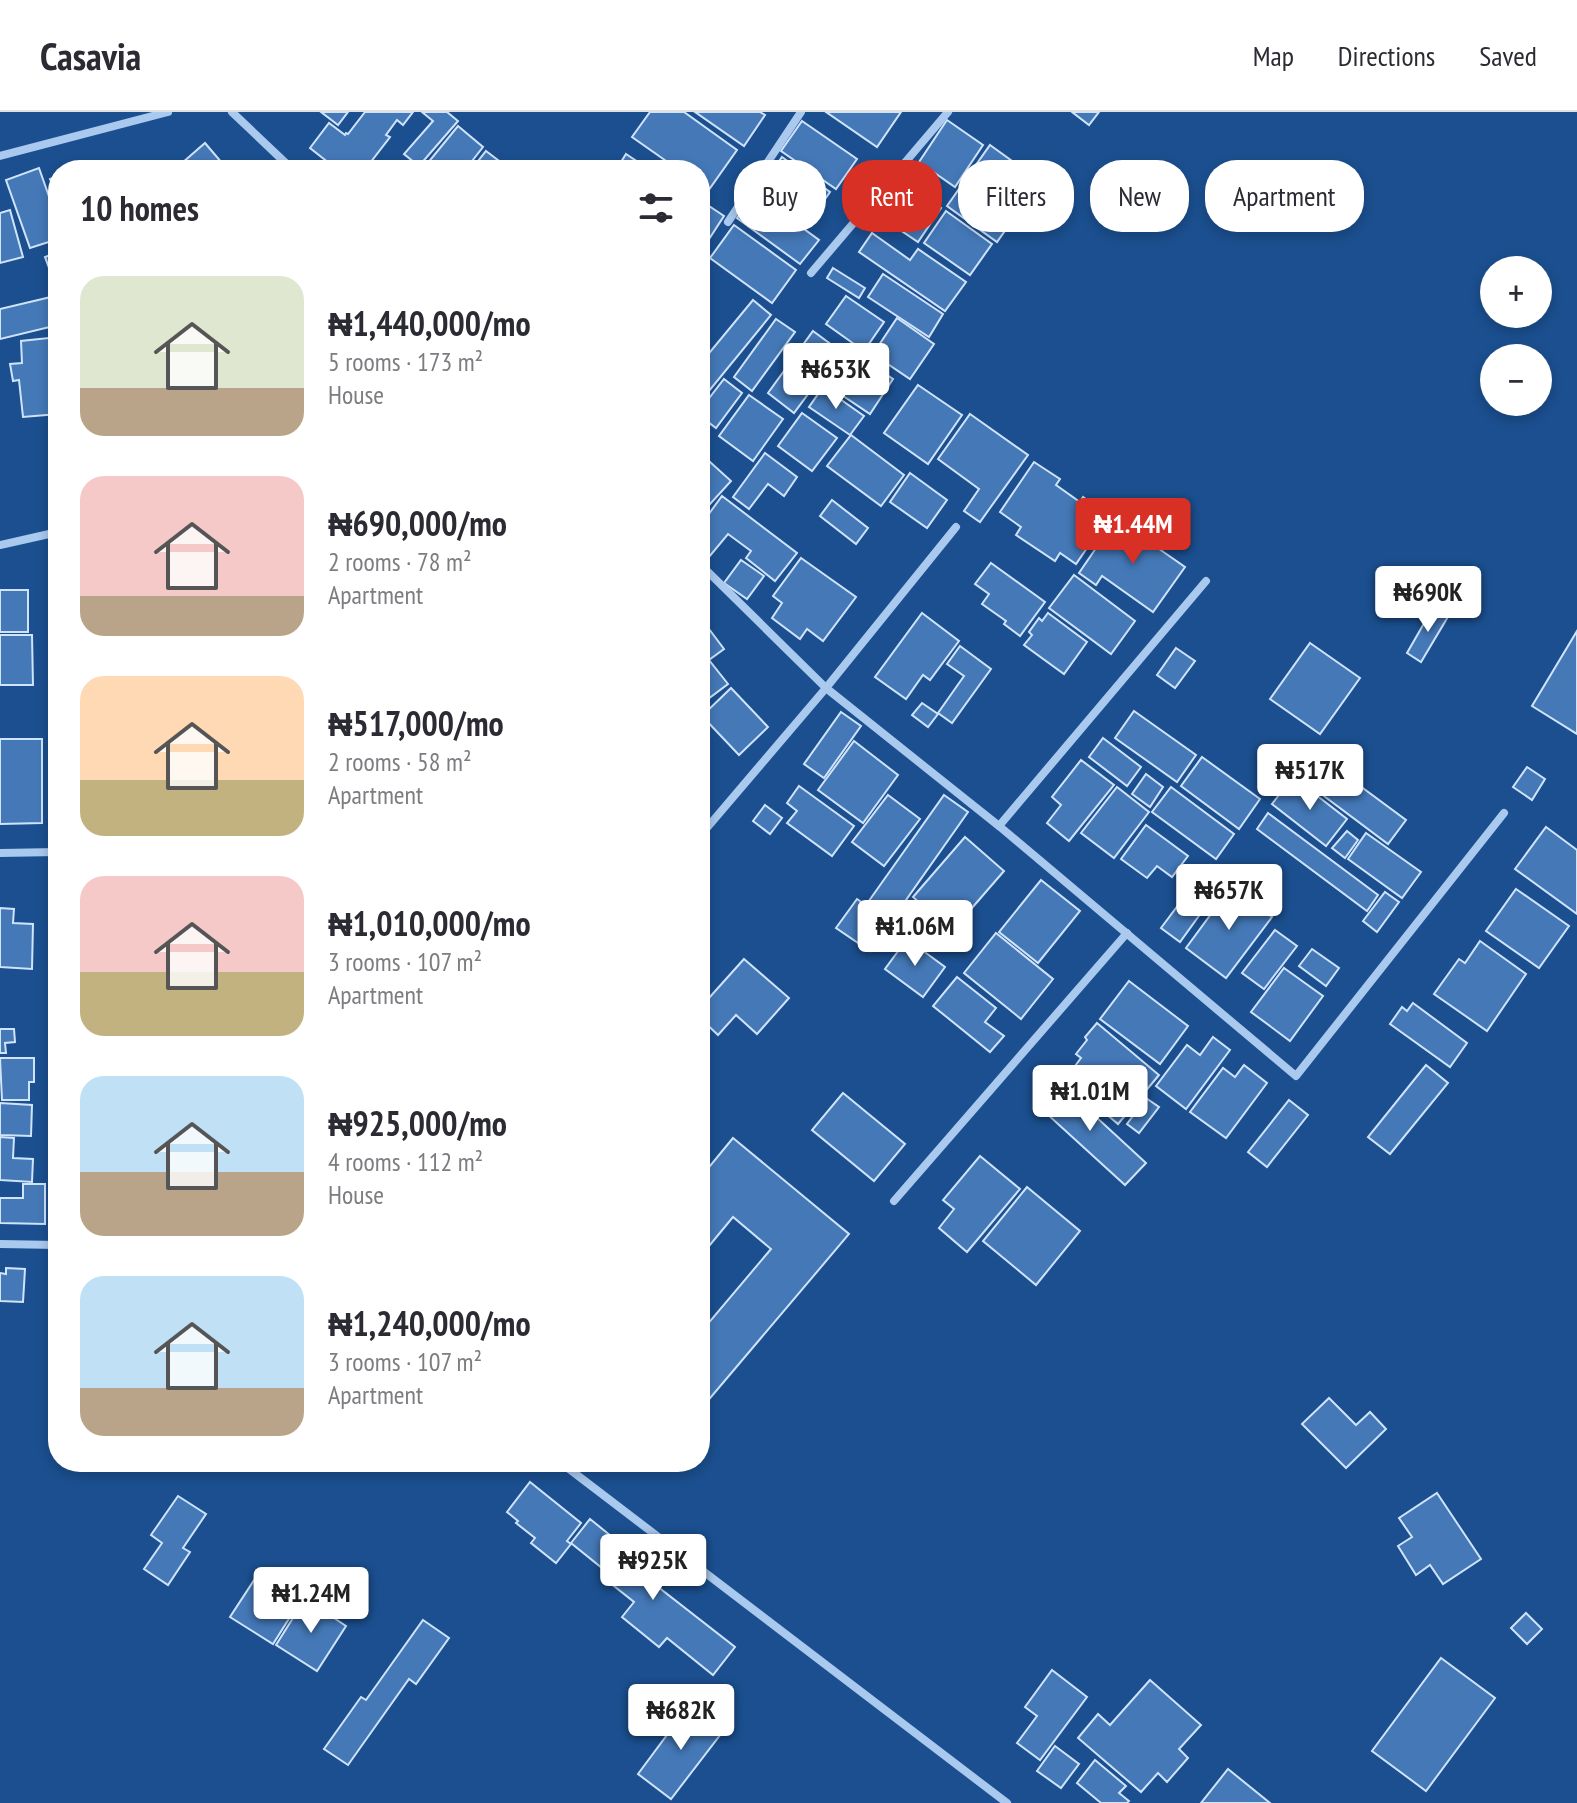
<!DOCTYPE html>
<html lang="en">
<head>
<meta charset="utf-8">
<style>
	body { margin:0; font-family:"PT Sans Narrow",sans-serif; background:#f2f2f3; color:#2b2b33; height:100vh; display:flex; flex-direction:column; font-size:30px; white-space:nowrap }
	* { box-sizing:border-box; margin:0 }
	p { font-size:26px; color:#7c7c81 }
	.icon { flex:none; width:44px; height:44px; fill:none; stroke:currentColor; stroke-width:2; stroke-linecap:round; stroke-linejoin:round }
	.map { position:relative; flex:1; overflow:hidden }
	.panel { position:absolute; left:48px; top:48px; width:662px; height:1312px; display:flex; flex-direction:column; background:#fff; border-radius:32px; box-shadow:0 4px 12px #0003 }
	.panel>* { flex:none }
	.top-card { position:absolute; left:734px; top:48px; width:722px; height:72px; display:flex; gap:16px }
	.tools { position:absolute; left:1480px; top:144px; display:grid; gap:16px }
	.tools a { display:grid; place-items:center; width:72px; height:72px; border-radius:50%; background:#fff; box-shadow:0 4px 12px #0003; font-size:40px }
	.price { position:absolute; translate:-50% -68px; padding:0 18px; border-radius:8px; background:#fff; color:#222; font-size:26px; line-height:52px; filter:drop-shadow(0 2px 4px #0008) }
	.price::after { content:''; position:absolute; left:50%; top:48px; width:24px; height:18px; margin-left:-12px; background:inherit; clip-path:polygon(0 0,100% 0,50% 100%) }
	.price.selected { background:#d93025; color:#fff }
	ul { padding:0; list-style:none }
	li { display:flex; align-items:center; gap:24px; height:200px; padding:0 32px }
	li span { display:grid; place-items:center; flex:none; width:224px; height:160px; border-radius:24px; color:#555 }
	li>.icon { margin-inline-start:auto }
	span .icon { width:96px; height:96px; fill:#fffc; stroke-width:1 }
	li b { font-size:34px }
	h2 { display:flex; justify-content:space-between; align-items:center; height:96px; padding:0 32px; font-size:34px }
	.tag { padding:0 28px; border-radius:32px; background:#fff; box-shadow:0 4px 12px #0003; font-size:28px; line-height:72px }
	.tag.selected { background:#d93025; color:#fff }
	header { display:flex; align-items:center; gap:48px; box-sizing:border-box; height:112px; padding:0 40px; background:#fff; border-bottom:2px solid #e1e1e2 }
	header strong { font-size:38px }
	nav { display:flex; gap:44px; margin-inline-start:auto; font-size:28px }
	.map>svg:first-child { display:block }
	.building { fill:#4478b7; stroke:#cfe3fa; stroke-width:2 }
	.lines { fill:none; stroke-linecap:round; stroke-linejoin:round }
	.street { stroke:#a9c9ee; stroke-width:8 }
</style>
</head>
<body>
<header>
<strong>Casavia</strong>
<nav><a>Map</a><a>Directions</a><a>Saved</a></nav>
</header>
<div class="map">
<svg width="1577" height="1691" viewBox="0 0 1577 1691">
	<rect width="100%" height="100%" fill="#1b4f8f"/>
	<!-- building -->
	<g class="building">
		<path d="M321 0H348L338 13Z"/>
		<path d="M365 0H413L403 13 397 8 386 23 390 25 367 55 372 58H332L334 55 310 36 329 11 345 23 346 21 348 22Z"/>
		<path d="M422 0H447L458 9 419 54 404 42 433 9Z"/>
		<path d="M650 0H684L737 38 708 79 700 73V58H679L632 25Z"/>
		<path d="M695 0H760L765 3 744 34Z"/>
		<path d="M826 0H901L877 35Z"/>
		<path d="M1072 0H1099L1089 13Z"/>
		<path d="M947 8 983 33 955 75 919 50Z"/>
		<path d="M802 9 857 47 836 77 781 39Z"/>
		<path d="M458 14 483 35 465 58H422Z"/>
		<path d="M205 31 228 58H174Z"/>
		<path d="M990 33 1040 69 997 130 947 94Z"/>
		<path d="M486 39 511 58H471Z"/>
		<path d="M626 42 650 58H616Z"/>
		<path d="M782 45 830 80 811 107 763 72Z"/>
		<path d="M89 51 92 58H73Z"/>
		<path d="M39 56 58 110V127L30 136 6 68Z"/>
		<path d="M58 64V85L50 67Z"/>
		<path d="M904 71 941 96 918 130 881 105Z"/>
		<path d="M761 73 783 89 782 92 804 109 800 114 819 128 800 152 737 106Z"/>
		<path d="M700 88 724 104 700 141Z"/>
		<path d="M10 98 23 145 0 151V101Z"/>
		<path d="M946 99 992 132 970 163 924 131Z"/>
		<path d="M734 113 796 158 772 191 710 146Z"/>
		<path d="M872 121 910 148 918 137 966 170 945 199 859 140Z"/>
		<path d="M58 140V180L45 145Z"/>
		<path d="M833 156 865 176 859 186 827 166Z"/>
		<path d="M883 162 943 202 929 225 868 185Z"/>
		<path d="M55 184 58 200V213L0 227V197Z"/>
		<path d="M846 184 884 210 864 239 826 212Z"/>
		<path d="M753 188 771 203 700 290V252Z"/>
		<path d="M897 206 934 232 910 267 873 242Z"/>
		<path d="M776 207 795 220 752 279 734 265Z"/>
		<path d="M813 219 840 239 794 301 768 281Z"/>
		<path d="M58 225V302L23 305 19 268 13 269 10 252 22 251 21 229Z"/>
		<path d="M848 236 893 267 870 302 824 271Z"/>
		<path d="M724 267 742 281 716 316 700 304V298Z"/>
		<path d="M918 273 962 303 928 352 884 321Z"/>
		<path d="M823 275 864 304 850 323 809 295Z"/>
		<path d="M749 283 783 307 753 349 719 324Z"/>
		<path d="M802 301 837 326 812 359 778 334Z"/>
		<path d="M970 302 1028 343 980 410 964 399 979 377 938 347Z"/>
		<path d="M851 323 904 363 881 394 827 354Z"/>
		<path d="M765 341 797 365 784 384 768 372 749 397 733 385Z"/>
		<path d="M710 350 731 369 700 403V362Z"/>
		<path d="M1034 350 1060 367 1056 373 1080 390 1083 385 1109 404 1076 452 1060 441 1055 449 1016 423 1021 415 1000 400Z"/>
		<path d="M910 361 947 388 927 416 890 390Z"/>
		<path d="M722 384 797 441 775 469 746 446 751 439 728 422 709 445 700 439V414Z"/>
		<path d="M832 388 868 416 856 432 820 404Z"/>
		<path d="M1116 407 1185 455 1153 500 1102 464 1096 473 1079 461Z"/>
		<path d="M801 446 856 485 823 529 807 517 800 527 772 506 782 491 773 484Z"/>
		<path d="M741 448 764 464 747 487 724 471Z"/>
		<path d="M991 451 1045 490 1020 524 1004 512 1006 509 982 492 989 482 975 472Z"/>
		<path d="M1074 463 1135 509 1111 542 1049 496Z"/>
		<rect x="0" y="478" width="28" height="42"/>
		<path d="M1434 494 1449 503 1421 550 1407 541Z"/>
		<path d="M922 501 959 529 930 568 923 563 906 587 875 565Z"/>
		<path d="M1048 501 1087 530 1064 562 1024 533 1032 523 1029 520 1039 506 1042 509Z"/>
		<path d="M709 517 724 537 709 548 728 572 700 593V524Z"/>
		<path d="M1577 519V622L1532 594Z"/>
		<path d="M0 523H32L33 573H0Z"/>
		<path d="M1310 531 1360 566 1320 622 1270 587Z"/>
		<path d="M960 534 991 557 952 611 938 601 964 564 947 552Z"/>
		<path d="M1176 536 1195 549 1175 576 1157 563Z"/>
		<path d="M731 576 768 615 739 643 702 604Z"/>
		<path d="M922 591 938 602 928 615 912 603Z"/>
		<path d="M1134 599 1196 643 1177 670 1115 626Z"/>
		<path d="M841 600 861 614 824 666 804 652Z"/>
		<path d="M1103 626 1141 655 1127 674 1089 645Z"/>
		<path d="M0 627H42V711L0 712Z"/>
		<path d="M854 629 898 663 863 711 818 678Z"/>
		<path d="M1310 637 1406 708 1388 732 1292 660Z"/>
		<path d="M1202 645 1260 687 1239 717 1181 674Z"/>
		<path d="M1081 648 1114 673 1069 729 1047 711 1061 693 1052 685Z"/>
		<path d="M1527 655 1545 667 1532 688 1513 675Z"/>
		<path d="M1146 662 1163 675 1150 695 1132 682Z"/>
		<path d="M1293 665 1347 707 1326 734 1272 692Z"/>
		<path d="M799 674 854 714 832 744 787 711 797 699 787 691Z"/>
		<path d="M1117 675 1149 700 1114 746 1081 721Z"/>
		<path d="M1171 675 1234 722 1216 747 1152 700Z"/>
		<path d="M888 683 920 707 884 754 852 730Z"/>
		<path d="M944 683 968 700 870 839 836 816 857 787 866 793Z"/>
		<path d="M765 693 782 706 770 722 753 709Z"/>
		<path d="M1268 701 1378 783 1367 799 1257 717Z"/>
		<path d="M1146 713 1188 744 1172 765 1157 754 1147 766 1121 747Z"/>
		<path d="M1546 715 1577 738V802L1515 757Z"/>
		<path d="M1347 719 1358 728 1345 746 1332 736Z"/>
		<path d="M1366 721 1421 760 1402 786 1348 747Z"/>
		<path d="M965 725 1004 759 952 819 913 785Z"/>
		<path d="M1211 753 1230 769 1215 787 1197 772Z"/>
		<path d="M1041 768 1080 799 1038 851 999 820Z"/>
		<path d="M1231 775 1272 805 1226 866 1186 836Z"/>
		<path d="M1191 776 1209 790 1180 830 1161 816Z"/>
		<path d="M1516 777 1569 814 1539 856 1486 819Z"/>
		<path d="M1385 780 1399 790 1377 820 1363 809Z"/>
		<path d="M0 796 14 797 13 811 33 812 32 857 0 855Z"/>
		<path d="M1275 818 1297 834 1264 877 1242 861Z"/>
		<path d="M996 821 1053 867 1021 907 964 861Z"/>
		<path d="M907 827 945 855 923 885 885 857Z"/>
		<path d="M1480 829 1526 862 1487 919 1434 882 1459 847 1465 851Z"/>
		<path d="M1312 837 1339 856 1326 874 1299 854Z"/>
		<path d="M744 847 789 886 757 922 736 903 718 923 700 906V896Z"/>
		<path d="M1284 856 1323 884 1290 929 1251 900Z"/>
		<path d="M957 865 996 896 985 910 1004 924 990 940 933 894Z"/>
		<path d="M1129 869 1188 914 1160 952 1100 907Z"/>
		<path d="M1413 891 1467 931 1450 955 1390 912 1402 895 1407 899Z"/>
		<path d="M1097 911 1159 963 1118 1012 1073 974 1084 962 1075 954 1081 946 1076 942 1087 928 1085 925Z"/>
		<path d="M0 917H14L15 930 5 931 6 941H0Z"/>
		<path d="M1213 925 1230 938 1186 997 1156 974 1187 933 1200 943Z"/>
		<path d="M0 946H34V970H29V988H2Z"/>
		<path d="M1244 953 1267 971 1226 1026 1190 1000 1223 956 1235 965Z"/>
		<path d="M1426 953 1448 971 1390 1042 1368 1025Z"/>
		<path d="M1056 968 1146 1051 1125 1073 1035 991Z"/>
		<path d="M843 981 905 1032 874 1069 812 1018Z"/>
		<path d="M1146 986 1159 995 1139 1021 1127 1012Z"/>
		<path d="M1289 988 1308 1003 1267 1055 1248 1040Z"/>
		<path d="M0 991 32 993 31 1024 0 1023Z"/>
		<path d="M0 1025 14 1026 13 1046 33 1047 32 1070 0 1068Z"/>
		<path d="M733 1026 849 1122 700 1298V1221L771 1137 733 1105 700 1145V1066Z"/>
		<path d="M980 1044 1020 1077 967 1140 939 1116 954 1097 943 1088Z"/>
		<path d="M23 1072H45V1112L0 1111V1086H23Z"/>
		<path d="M1027 1075 1080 1119 1036 1173 983 1129Z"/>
		<path d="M6 1156 25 1157 23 1190 0 1189V1161L6 1162Z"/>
		<path d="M1329 1286 1356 1313 1370 1300 1386 1317 1346 1356 1302 1312Z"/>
		<path d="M530 1370 581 1411 567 1429 571 1432 556 1451 531 1431 535 1426 516 1411 518 1409 507 1400Z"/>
		<path d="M1437 1381 1481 1447 1443 1472 1430 1453 1416 1463 1398 1434 1412 1425 1399 1406Z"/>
		<path d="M178 1384 206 1402 183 1436 190 1440 168 1473 144 1457 162 1431 151 1423Z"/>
		<path d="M590 1407 637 1445 630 1453 735 1535 713 1563 667 1526 659 1535 622 1505 634 1490 609 1470 613 1465 571 1431Z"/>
		<path d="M260 1459 302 1486 273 1532 230 1505Z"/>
		<path d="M305 1487 346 1514 317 1559 276 1533Z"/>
		<path d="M1526 1501 1542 1517 1527 1532 1511 1516Z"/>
		<path d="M423 1508 449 1526 416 1572 409 1567 348 1653 324 1637 361 1585 366 1588Z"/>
		<path d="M1441 1546 1495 1586 1426 1679 1372 1639Z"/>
		<path d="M1052 1558 1087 1585 1040 1648 1017 1631 1037 1604 1025 1595Z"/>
		<path d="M1150 1568 1201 1613 1179 1637 1188 1646 1167 1670 1158 1661 1141 1680 1078 1626 1098 1602 1110 1613Z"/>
		<path d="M690 1592 724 1618 671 1687 638 1662Z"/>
		<path d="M1055 1634 1079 1652 1061 1676 1037 1659Z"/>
		<path d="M1095 1648 1126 1674 1119 1681 1129 1689 1127 1691H1101L1077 1671Z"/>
		<path d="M1228 1657 1270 1691H1201Z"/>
	</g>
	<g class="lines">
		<!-- street -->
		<g class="street">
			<path d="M232 0 293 58"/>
			<path d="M0 44 168 0"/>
			<path d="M728 110 801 0"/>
			<path d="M811 161 948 0"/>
			<path d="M956 415 826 576 999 714"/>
			<path d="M0 433 58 420"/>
			<path d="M700 452 826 576 700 724"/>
			<path d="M1206 469 999 714 1296 964 1504 701"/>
			<path d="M0 741 58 740"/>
			<path d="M894 1089 1127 821"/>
			<path d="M0 1132 58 1133"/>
			<path d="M560 1350 1007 1691"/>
		</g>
	</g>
</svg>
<div class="tools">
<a>+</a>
<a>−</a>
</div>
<b class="price" style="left:836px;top:299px">₦653K</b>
<b class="price selected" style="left:1133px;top:454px">₦1.44M</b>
<b class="price" style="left:1428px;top:522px">₦690K</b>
<b class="price" style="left:1310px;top:700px">₦517K</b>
<b class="price" style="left:1229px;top:820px">₦657K</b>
<b class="price" style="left:915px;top:856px">₦1.06M</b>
<b class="price" style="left:1090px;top:1021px">₦1.01M</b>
<b class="price" style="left:653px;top:1490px">₦925K</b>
<b class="price" style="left:311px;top:1523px">₦1.24M</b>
<b class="price" style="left:681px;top:1640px">₦682K</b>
<div class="top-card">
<a class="tag">Buy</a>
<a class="tag selected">Rent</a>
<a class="tag">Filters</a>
<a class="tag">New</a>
<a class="tag">Apartment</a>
</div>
<section class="panel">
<h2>10 homes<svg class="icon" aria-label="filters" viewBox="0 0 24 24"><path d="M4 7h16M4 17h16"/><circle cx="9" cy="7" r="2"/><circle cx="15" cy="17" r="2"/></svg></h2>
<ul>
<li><span style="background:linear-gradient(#dfe7d0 70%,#b9a48a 0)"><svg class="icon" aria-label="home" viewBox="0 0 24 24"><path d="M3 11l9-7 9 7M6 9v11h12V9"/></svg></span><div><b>₦1,440,000/mo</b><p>5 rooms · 173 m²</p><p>House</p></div></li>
<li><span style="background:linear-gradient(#f6c9c9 75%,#b9a48a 0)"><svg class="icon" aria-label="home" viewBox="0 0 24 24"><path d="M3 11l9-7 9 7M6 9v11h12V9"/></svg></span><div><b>₦690,000/mo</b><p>2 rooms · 78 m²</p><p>Apartment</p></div></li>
<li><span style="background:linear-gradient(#ffd9b3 65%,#c2b280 0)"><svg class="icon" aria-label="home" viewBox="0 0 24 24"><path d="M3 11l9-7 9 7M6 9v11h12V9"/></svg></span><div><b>₦517,000/mo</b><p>2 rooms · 58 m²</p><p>Apartment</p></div></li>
<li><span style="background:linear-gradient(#f6c9c9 60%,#c2b280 0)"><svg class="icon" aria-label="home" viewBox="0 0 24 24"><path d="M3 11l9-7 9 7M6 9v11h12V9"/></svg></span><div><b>₦1,010,000/mo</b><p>3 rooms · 107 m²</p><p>Apartment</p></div></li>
<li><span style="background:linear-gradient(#bfe0f5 60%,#b9a48a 0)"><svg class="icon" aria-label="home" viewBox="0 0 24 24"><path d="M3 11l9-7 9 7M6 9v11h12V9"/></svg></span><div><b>₦925,000/mo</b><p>4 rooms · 112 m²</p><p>House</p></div></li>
<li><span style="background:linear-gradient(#bfe0f5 70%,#b9a48a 0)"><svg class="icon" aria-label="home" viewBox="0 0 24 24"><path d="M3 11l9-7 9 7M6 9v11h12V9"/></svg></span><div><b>₦1,240,000/mo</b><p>3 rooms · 107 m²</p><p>Apartment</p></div></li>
</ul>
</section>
</div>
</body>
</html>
